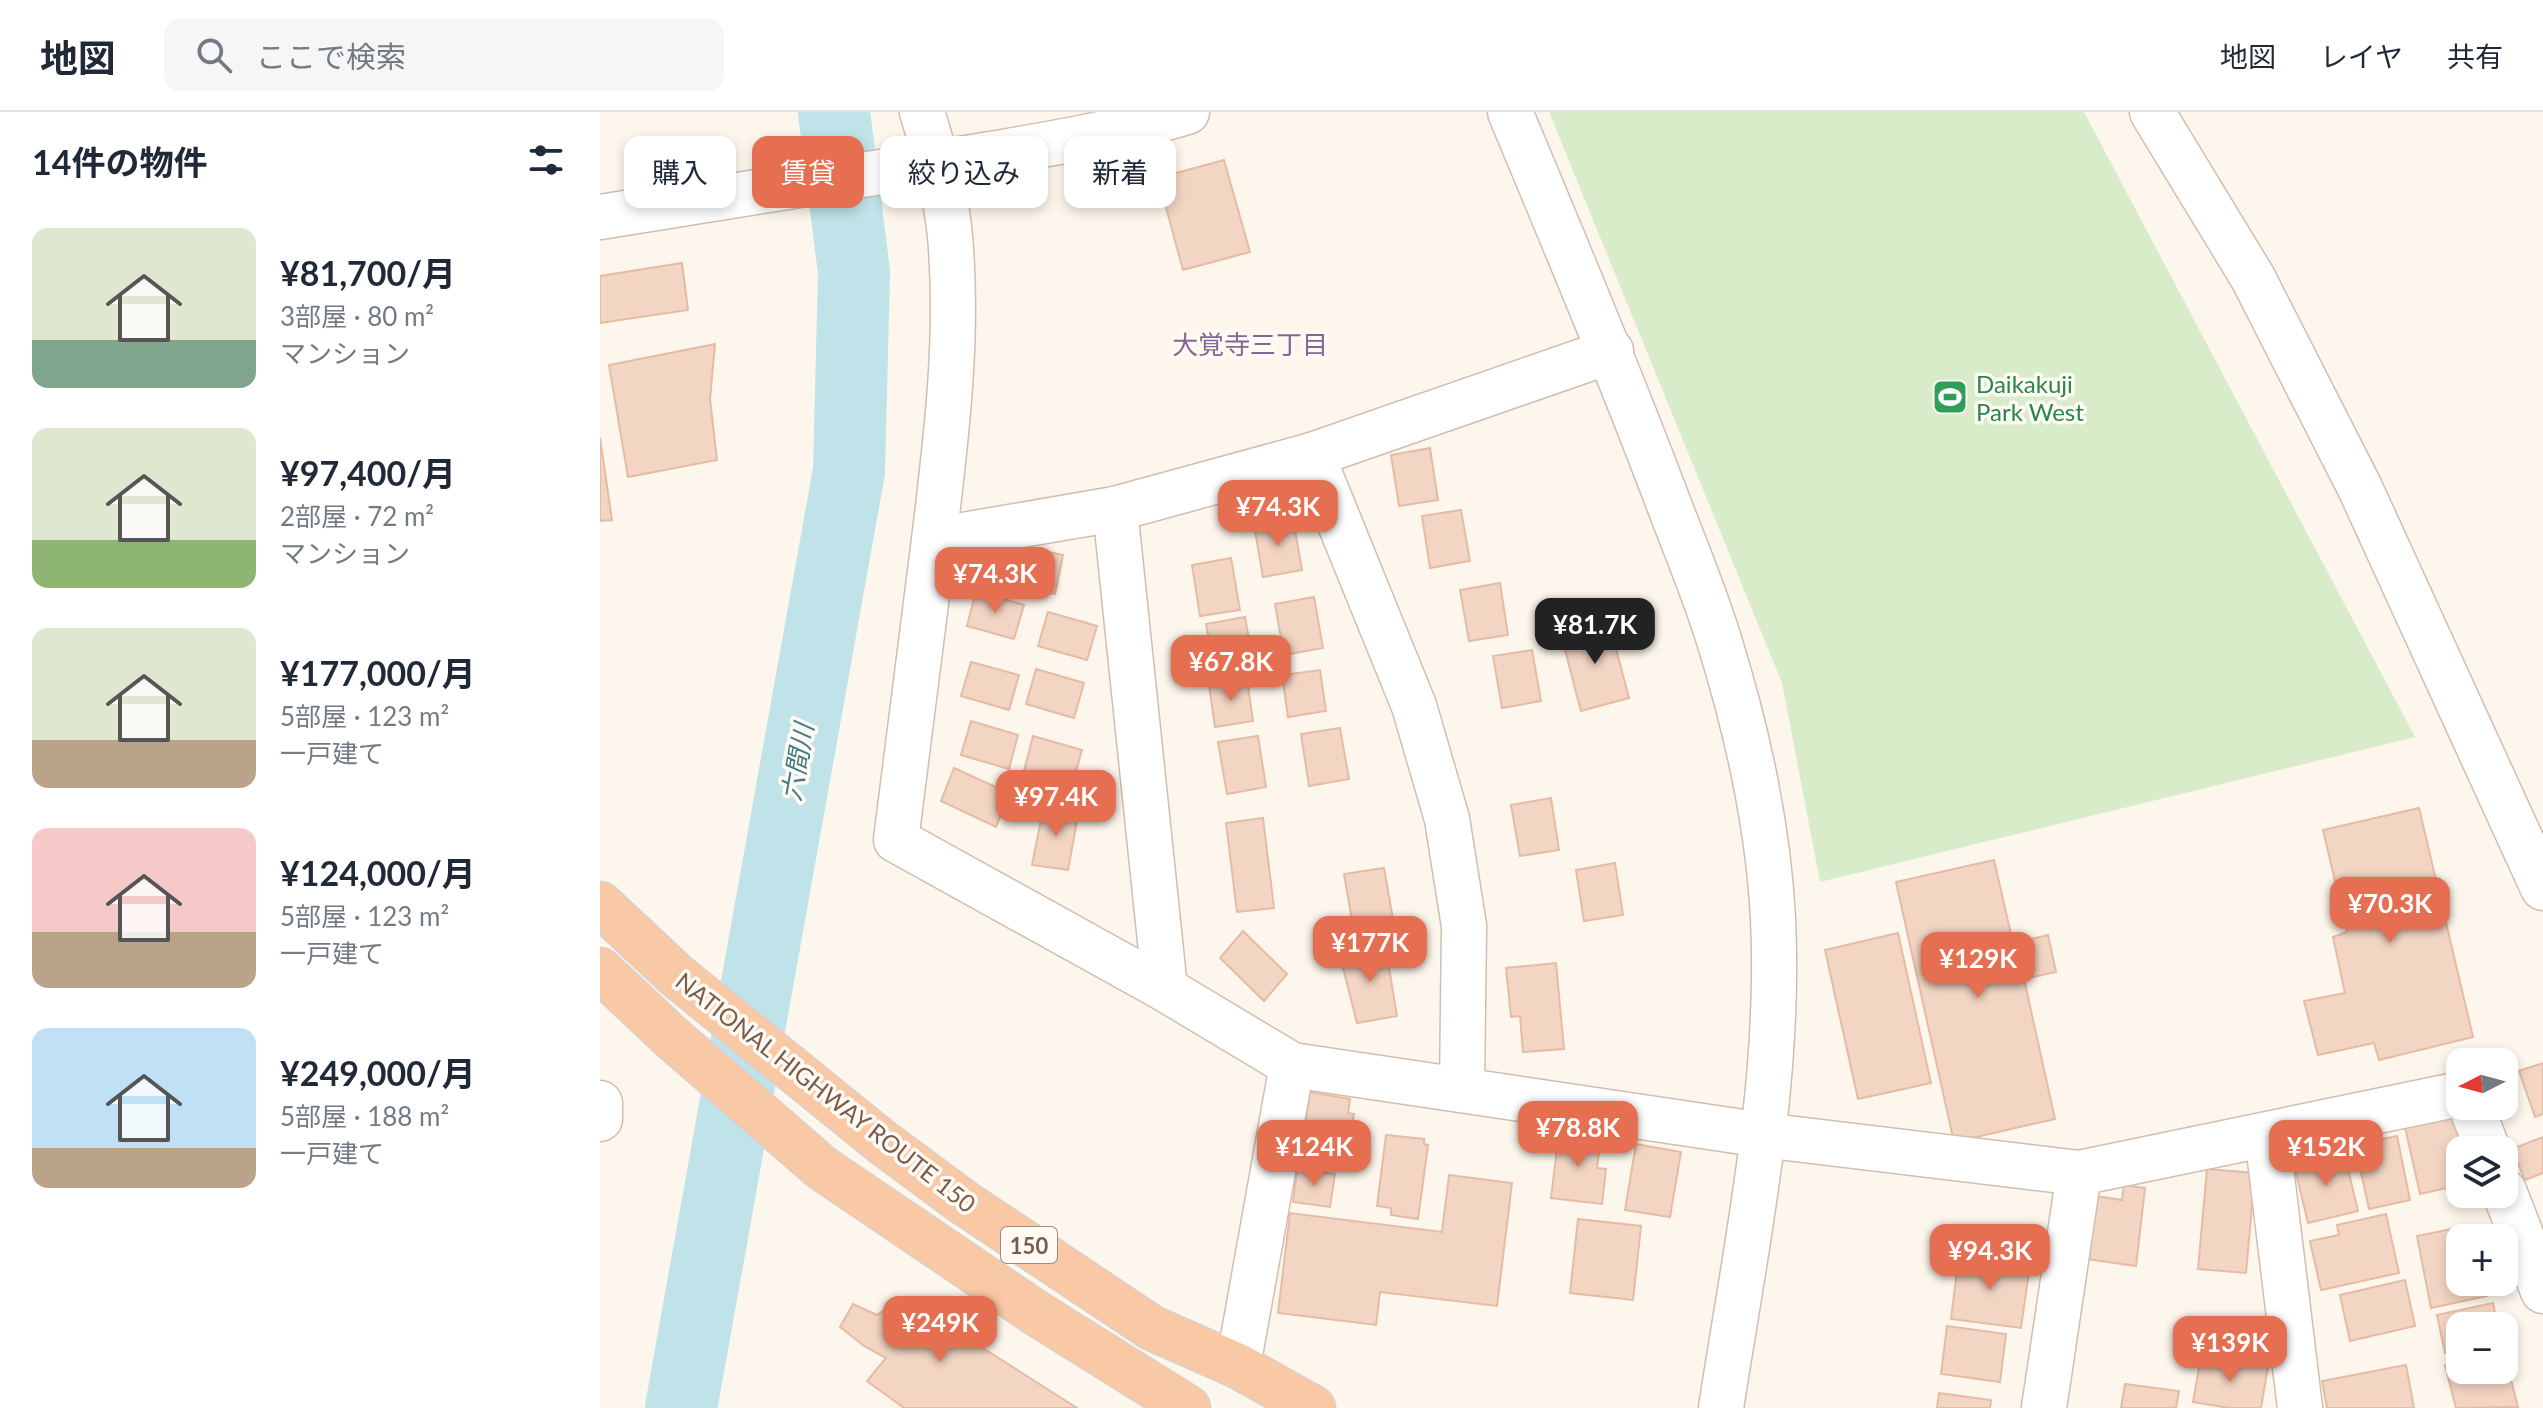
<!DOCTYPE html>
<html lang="ja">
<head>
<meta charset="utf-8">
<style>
	body { margin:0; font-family:Lato,"Noto Sans JP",sans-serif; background:#f6f6f7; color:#1f2937; height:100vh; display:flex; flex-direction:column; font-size:30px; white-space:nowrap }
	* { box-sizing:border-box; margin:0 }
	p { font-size:26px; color:#747a83 }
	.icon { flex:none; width:44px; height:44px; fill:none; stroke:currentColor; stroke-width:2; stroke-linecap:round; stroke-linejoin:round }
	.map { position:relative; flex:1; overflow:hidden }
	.sheet { display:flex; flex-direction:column; background:#fff; width:600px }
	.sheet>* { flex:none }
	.top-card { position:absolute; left:24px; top:24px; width:760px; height:72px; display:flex; gap:16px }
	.needle { width:52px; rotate:264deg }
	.controls { position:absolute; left:1846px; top:936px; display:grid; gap:16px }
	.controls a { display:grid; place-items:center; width:72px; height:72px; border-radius:16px; background:#fff; box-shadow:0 4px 12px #0003; font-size:40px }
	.price { position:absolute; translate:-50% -68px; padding:0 18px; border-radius:16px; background:#e76f51; color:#fff; font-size:26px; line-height:52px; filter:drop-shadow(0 2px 4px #0008) }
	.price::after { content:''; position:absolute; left:50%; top:48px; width:24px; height:18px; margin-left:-12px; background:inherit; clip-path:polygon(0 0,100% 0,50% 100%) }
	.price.current { background:#222; color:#fff }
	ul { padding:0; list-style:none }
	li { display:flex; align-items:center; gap:24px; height:200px; padding:0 32px }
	li span { display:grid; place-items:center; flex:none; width:224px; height:160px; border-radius:16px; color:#555 }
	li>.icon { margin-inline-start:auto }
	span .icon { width:96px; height:96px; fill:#fffc; stroke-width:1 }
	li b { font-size:34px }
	h2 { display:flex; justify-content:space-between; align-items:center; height:96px; padding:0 32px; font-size:34px }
	.pill { padding:0 28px; border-radius:16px; background:#fff; box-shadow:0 4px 12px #0003; font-size:28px; line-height:72px }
	.pill.current { background:#e76f51; color:#fff }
	header { display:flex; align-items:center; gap:48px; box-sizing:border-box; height:112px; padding:0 40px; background:#fff; border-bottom:2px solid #e0e1e3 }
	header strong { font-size:38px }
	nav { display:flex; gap:44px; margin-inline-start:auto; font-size:28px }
	.search { width:560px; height:72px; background:#f6f6f7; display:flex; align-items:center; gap:20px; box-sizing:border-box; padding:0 28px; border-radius:16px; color:#747a83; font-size:30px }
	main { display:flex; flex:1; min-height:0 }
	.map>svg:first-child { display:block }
	.green { fill:#d8ecc9 }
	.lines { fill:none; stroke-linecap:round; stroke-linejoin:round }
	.river { stroke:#bfe3e8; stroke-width:72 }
	.building { fill:#f3d5c3; stroke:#e6bba3; stroke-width:2 }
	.minor-casing { stroke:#d1beb0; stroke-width:47 }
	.tertiary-casing { stroke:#d1beb0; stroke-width:47 }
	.trunk-casing { stroke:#dad1cd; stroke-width:47 }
	.minor { stroke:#fff; stroke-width:44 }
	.tertiary { stroke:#fff; stroke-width:44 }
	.trunk { stroke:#f9c8a4; stroke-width:44 }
	.labels { text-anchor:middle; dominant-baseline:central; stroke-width:7; stroke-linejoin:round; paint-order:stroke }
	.shield { fill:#fffaf3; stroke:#a28b7f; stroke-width:2 }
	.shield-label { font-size:22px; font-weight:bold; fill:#7a5c4d }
	.leisure-label { font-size:24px; fill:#27864d; stroke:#fffaf3; text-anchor:start }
	.street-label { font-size:24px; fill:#7a5c4d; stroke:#fffaf3 }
	.neighbourhood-label { font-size:26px; fill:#846695; stroke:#fffaf3 }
	.water-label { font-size:26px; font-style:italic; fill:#437c86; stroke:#fffaf3 }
</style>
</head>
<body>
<header>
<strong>地図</strong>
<div class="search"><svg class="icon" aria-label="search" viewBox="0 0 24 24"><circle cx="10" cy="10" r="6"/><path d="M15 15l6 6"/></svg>ここで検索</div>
<nav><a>地図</a><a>レイヤ</a><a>共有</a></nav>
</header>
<main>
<section class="sheet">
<h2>14件の物件<svg class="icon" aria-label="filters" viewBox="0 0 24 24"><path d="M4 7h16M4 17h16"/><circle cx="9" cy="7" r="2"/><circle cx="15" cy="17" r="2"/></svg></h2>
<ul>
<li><span style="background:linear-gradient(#dfe7d0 70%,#7fa58c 0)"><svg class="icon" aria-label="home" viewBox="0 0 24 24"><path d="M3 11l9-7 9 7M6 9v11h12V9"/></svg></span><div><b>¥81,700/月</b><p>3部屋 · 80 m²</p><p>マンション</p></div></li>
<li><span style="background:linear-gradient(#dfe7d0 70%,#8fb573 0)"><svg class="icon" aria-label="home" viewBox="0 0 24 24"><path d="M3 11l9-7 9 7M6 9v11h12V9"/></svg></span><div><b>¥97,400/月</b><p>2部屋 · 72 m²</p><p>マンション</p></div></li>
<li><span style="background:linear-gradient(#dfe7d0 70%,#b9a48a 0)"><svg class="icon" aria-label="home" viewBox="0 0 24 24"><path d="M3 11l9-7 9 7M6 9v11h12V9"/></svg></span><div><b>¥177,000/月</b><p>5部屋 · 123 m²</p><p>一戸建て</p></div></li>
<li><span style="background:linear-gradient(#f6c9c9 65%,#b9a48a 0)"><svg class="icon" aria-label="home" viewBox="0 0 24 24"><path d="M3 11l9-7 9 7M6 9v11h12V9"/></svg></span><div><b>¥124,000/月</b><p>5部屋 · 123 m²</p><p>一戸建て</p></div></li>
<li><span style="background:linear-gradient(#bfe0f5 75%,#b9a48a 0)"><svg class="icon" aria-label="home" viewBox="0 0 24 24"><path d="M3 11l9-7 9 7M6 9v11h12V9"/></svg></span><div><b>¥249,000/月</b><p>5部屋 · 188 m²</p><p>一戸建て</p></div></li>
</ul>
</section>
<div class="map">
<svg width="1943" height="1296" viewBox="0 0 1943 1296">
	<rect width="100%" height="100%" fill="#fdf6ec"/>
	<!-- green -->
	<path class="green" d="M949 0H1484L1815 625 1220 770 1182 571Z"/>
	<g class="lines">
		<!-- river -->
		<path class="river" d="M81 1296 249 359 254 160 234 0"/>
	</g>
	<!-- building -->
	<g class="building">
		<path d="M624 48 650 140 583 158 558 66Z"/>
		<path d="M82 151 88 198 0 211V164Z"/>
		<path d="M115 232 110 287 117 348 28 365 9 253Z"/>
		<path d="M0 326 12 408 0 409Z"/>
		<path d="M830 336 838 388 799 394 791 343Z"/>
		<path d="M861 398 870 449 830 456 822 404Z"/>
		<path d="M693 407 702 458 663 465 654 413Z"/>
		<path d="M397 429 463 443 455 482 388 468Z"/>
		<path d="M631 446 640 498 600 504 592 453Z"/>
		<path d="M900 471 908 523 869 529 860 478Z"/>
		<path d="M376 479 424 493 414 527 367 514Z"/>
		<path d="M714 485 723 536 684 543 675 492Z"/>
		<path d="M448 500 497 514 487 548 438 534Z"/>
		<path d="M645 505 654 556 615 563 606 512Z"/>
		<path d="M1009 510 1029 586 981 599 961 523Z"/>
		<path d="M932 538 941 589 902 596 893 544Z"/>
		<path d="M371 550 419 563 409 598 361 584Z"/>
		<path d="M436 557 484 571 474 606 426 592Z"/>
		<path d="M720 558 726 599 688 605 682 563Z"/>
		<path d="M647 567 653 609 615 615 609 573Z"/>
		<path d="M371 609 418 623 409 657 361 643Z"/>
		<path d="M740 616 749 667 709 674 701 622Z"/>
		<path d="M433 624 482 638 472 673 424 659Z"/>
		<path d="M658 624 666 675 627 682 618 630Z"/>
		<path d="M354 656 409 681 396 715 341 689Z"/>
		<path d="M951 686 959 738 920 744 911 693Z"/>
		<path d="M444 693 479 698 468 758 432 753Z"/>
		<path d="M1819 696 1873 925 1779 948 1774 931 1718 943 1704 889 1745 881 1733 825 1747 820 1723 718Z"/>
		<path d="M663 706 674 796 637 800 626 711Z"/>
		<path d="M1394 748 1413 831 1448 823 1456 860 1424 867 1455 1007 1354 1030 1296 770Z"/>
		<path d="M1015 751 1023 803 984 809 976 758Z"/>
		<path d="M784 756 793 807 753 814 744 762Z"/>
		<path d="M643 819 687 862 664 889 620 846Z"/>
		<path d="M1298 821 1331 971 1258 987 1225 838Z"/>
		<path d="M785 831 797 904 757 911 740 844Z"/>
		<path d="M956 851 964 937 923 940 920 904 911 905 906 856Z"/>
		<path d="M1943 951V1002L1935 1005 1919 959Z"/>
		<path d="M710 980 750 987 748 1001 754 1002 750 1024 743 1023 740 1043 701 1037Z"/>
		<path d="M1854 1003 1861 1038 1860 1073 1820 1082 1805 1015Z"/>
		<path d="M959 1020 1001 1025 997 1056 1006 1057 1002 1092 951 1086Z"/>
		<path d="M786 1023 824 1027V1032L828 1033 818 1107 791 1103V1096L777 1094Z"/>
		<path d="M1797 1024 1810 1088 1769 1097 1755 1033Z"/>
		<path d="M1943 1025V1061L1925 1068 1912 1037Z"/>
		<path d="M1036 1032 1081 1040 1070 1105 1025 1098Z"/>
		<path d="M1744 1040 1758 1099 1708 1111 1694 1052Z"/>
		<path d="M1607 1057 1655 1061 1646 1161 1598 1157Z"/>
		<path d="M697 1058 735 1062 730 1095 693 1090Z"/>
		<path d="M849 1063 912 1071 897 1194 780 1180 776 1213 678 1201 690 1101 842 1120Z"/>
		<path d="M1524 1073 1545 1076 1536 1154 1486 1147 1495 1084 1522 1088Z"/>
		<path d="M1786 1102 1799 1161 1721 1178 1710 1129 1739 1123 1737 1113Z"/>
		<path d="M978 1107 1041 1114 1033 1188 970 1181Z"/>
		<path d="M1872 1113 1875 1126H1860V1170H1884L1887 1184 1831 1196 1817 1124Z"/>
		<path d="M1359 1143 1430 1153 1421 1216 1351 1207Z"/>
		<path d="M1805 1168 1815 1214 1750 1229 1740 1183Z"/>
		<path d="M303 1185 477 1296H304L267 1269 286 1246 264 1234 240 1215 253 1192 277 1203Z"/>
		<path d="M1893 1191 1898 1214H1860V1238L1845 1241 1837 1203Z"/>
		<path d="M1347 1214 1406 1222 1400 1270 1341 1262Z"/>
		<path d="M1904 1241 1918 1295 1856 1296 1845 1253 1860 1250V1258H1904Z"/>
		<path d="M1601 1244 1668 1255 1661 1296H1629L1593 1290Z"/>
		<path d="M1806 1253 1814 1296H1727L1722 1269Z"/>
		<path d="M1525 1272 1579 1279 1576 1296H1521Z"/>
		<path d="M1339 1281 1391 1288 1390 1296H1337Z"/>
	</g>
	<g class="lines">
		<defs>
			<g id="minor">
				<path d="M322 0C335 41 346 82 350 124 359 226 346 328 334 428"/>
				<path d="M1552 0 1653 166 1760 376 1943 776"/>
				<path d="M1011 239 712 343 515 397 334 428 296 728 565 877 692 953 1163 1023 1479 1061"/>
				<path d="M712 343 814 594 847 707 864 814 862 978"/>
				<path d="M515 397 565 877"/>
				<path d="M0 991V1007"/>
				<path d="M1871 994 1888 1038"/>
				<path d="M1667 1023 1700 1296"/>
				<path d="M1904 1079 1943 1179"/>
				<path d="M638 1254 692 953"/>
				<path d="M1444 1296 1479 1061 1860 982"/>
			</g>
			<g id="tertiary">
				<path d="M910 0C963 127 1016 253 1065 382 1083 430 1104 479 1119 528 1147 618 1168 711 1173 806 1181 970 1146 1134 1121 1296"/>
				<path d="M0 105C114 86 229 69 343 50 425 36 507 24 587 0"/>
			</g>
			<g id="trunk">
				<path d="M0 792 77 864 282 1030 363 1090 552 1216 638 1254 713 1296"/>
				<path d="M0 858 70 924 222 1056 436 1201 588 1296"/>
			</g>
		</defs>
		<!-- minor casing -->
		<use href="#minor" class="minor-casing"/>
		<!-- tertiary casing -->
		<use href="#tertiary" class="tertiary-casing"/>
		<!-- trunk casing -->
		<use href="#trunk" class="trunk-casing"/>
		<!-- minor -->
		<use href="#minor" class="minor"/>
		<!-- tertiary -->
		<use href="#tertiary" class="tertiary"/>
		<!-- trunk -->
		<use href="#trunk" class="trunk"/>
	</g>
	<!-- icons -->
	<defs>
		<symbol id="stadium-square" viewBox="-11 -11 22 22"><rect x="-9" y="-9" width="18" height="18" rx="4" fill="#2e9e5b" stroke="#fffaf3"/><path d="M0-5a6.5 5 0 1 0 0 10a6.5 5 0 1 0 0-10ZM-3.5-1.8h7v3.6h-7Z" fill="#fff"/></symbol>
	</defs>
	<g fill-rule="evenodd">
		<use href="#stadium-square" x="1330" y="265" width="40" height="40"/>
	</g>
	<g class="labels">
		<!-- shield labels -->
		<rect class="shield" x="401" y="1115" width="56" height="36" rx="6"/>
		<g class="shield-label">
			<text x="429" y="1133">150</text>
		</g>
		<!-- leisure labels -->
		<g class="leisure-label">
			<text x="1376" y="271">Daikakuji<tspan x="1376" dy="28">Park West</tspan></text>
		</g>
		<!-- street labels -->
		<g class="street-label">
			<text transform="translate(226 980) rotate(38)">NATIONAL HIGHWAY ROUTE 150</text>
		</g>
		<!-- neighbourhood labels -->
		<g class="neighbourhood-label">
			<text x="650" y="232">大覚寺三丁目</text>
		</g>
		<!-- water labels -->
		<g class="water-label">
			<text transform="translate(197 650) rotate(-80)">六間川</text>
		</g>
	</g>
</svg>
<div class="controls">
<a><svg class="needle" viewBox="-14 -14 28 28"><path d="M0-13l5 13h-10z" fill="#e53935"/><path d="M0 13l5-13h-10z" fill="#747a83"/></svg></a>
<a><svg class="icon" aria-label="layers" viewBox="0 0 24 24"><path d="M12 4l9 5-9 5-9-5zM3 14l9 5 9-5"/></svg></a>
<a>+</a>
<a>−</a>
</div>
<b class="price" style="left:678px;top:436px">¥74.3K</b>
<b class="price" style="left:395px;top:503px">¥74.3K</b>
<b class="price current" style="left:995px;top:554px">¥81.7K</b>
<b class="price" style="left:631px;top:591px">¥67.8K</b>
<b class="price" style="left:456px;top:726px">¥97.4K</b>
<b class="price" style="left:1790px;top:833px">¥70.3K</b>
<b class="price" style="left:770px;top:872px">¥177K</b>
<b class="price" style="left:1378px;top:888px">¥129K</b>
<b class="price" style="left:978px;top:1057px">¥78.8K</b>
<b class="price" style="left:714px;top:1076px">¥124K</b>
<b class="price" style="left:1726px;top:1076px">¥152K</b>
<b class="price" style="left:1390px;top:1180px">¥94.3K</b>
<b class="price" style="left:340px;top:1252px">¥249K</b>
<b class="price" style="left:1630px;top:1272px">¥139K</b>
<div class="top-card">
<a class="pill">購入</a>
<a class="pill current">賃貸</a>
<a class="pill">絞り込み</a>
<a class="pill">新着</a>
</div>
</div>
</main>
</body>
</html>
